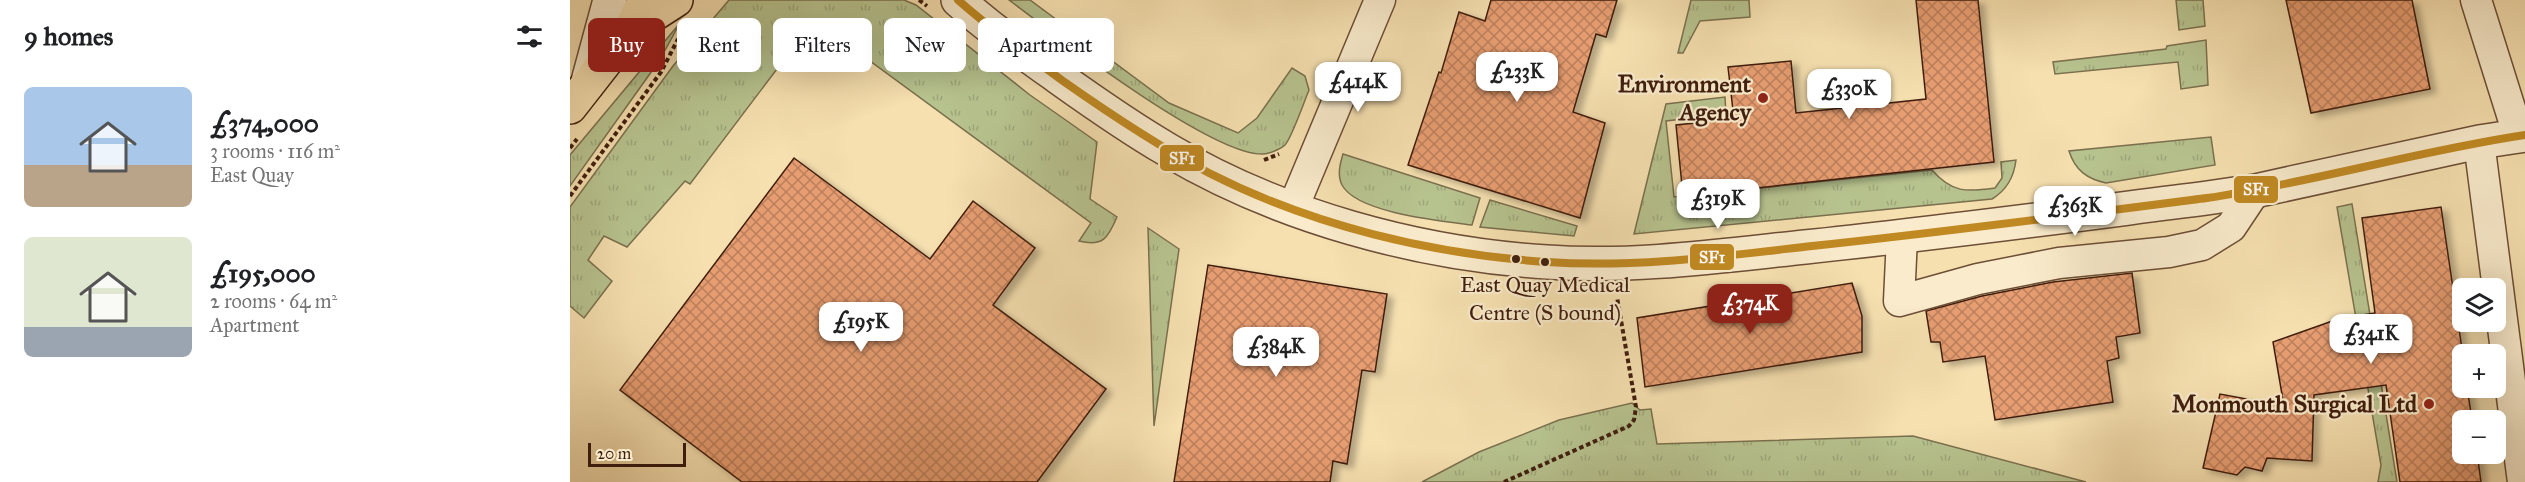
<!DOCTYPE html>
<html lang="en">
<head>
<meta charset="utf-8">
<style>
	body { margin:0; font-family:"IM FELL Great Primer",serif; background:#f6f6f6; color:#202124; height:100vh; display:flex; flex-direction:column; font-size:22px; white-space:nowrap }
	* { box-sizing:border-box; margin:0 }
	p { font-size:20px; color:#757577 }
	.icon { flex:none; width:33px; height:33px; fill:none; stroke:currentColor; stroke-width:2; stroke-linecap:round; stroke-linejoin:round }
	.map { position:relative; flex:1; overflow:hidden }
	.side { display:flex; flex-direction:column; background:#fff; width:570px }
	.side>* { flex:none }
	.guide { position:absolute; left:18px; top:18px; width:570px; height:54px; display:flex; gap:12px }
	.buttons { position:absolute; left:1882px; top:278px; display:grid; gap:12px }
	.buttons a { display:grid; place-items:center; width:54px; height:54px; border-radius:9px; background:#fff; box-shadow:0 6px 24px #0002; font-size:30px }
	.scale { position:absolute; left:18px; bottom:15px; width:98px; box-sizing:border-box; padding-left:6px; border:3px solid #3f1e0e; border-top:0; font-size:16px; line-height:21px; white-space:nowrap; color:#3f1e0e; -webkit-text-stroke:4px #f9ebcc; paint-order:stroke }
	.price { position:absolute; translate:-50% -51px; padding:0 14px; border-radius:12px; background:#fff; color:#222; font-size:20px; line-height:39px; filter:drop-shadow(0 2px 3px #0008) }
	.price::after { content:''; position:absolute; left:50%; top:36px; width:18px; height:14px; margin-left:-9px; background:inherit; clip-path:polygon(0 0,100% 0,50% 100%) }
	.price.selected { background:#8f2418; color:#fff }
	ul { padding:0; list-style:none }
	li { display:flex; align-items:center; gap:18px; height:150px; padding:0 24px }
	li span { display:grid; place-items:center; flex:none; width:168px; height:120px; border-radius:9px; color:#555 }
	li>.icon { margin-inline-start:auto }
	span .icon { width:72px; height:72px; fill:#fffc; stroke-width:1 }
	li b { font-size:26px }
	h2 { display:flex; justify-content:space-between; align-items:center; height:72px; padding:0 24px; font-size:26px }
	.pill { padding:0 21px; border-radius:9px; background:#fff; box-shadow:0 6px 24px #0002; font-size:21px; line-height:54px }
	.pill.selected { background:#8f2418; color:#fff }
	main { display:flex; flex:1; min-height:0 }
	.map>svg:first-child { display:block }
	.grass { fill:url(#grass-tufts); stroke:#7b704e; stroke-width:1.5 }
	.building { fill:url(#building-cross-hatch); stroke:#3f1e0e; stroke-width:1.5; filter:url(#shadow) }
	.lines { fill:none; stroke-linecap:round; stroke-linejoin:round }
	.minor-casing { stroke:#6d4e36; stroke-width:33 }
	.tertiary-casing { stroke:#6d4e36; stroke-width:36 }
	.primary-casing { stroke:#3f1e0e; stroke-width:36 }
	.path { stroke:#3f1e0e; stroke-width:4; stroke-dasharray:4.5 3; stroke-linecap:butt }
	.minor { stroke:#f9ebcc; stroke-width:30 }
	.tertiary { stroke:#f9ebcc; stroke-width:33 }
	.primary { stroke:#f6e0b0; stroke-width:33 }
	.bus-1-casing { stroke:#f9ebcc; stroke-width:12 }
	.bus-1 { stroke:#c08922; stroke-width:8 }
	.poi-dot { fill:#8f2418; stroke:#f9ebcc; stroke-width:2 }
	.bus-dot { fill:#3f1e0e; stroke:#f9ebcc; stroke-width:2 }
	.labels { text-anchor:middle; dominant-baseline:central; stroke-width:4.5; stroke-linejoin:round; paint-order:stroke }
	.bus-label { font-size:22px; fill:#3f1e0e; stroke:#f9ebcc }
	.poi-label { font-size:24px; font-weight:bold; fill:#3f1e0e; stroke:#f9ebcc; text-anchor:end }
	.line-badge { stroke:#f9ebcc; stroke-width:2 }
	.badge-label { font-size:16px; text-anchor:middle; font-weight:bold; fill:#fff }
</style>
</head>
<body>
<main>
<section class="side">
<h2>9 homes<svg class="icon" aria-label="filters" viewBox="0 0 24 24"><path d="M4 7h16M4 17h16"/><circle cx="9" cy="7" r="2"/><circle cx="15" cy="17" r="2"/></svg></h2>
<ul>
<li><span style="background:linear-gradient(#a9c7e8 65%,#b9a48a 0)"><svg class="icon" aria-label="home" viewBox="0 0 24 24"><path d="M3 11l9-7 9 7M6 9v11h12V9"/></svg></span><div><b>£374,000</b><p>3 rooms · 116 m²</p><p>East Quay</p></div></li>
<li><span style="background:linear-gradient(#dfe7d0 75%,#9aa5b1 0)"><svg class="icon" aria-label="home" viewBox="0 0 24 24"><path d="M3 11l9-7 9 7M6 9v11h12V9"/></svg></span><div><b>£195,000</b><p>2 rooms · 64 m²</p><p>Apartment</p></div></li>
</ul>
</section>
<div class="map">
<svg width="1955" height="482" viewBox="0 0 1955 482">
	<defs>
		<pattern id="grass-tufts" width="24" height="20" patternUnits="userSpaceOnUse" patternTransform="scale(1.5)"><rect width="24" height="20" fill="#b7c38f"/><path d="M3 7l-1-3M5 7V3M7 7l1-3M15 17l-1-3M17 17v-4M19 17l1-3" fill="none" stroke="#9ea77a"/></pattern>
		<pattern id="building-cross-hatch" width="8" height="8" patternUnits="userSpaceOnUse" patternTransform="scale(1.5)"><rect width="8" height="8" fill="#e69d71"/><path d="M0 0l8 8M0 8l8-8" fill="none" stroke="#bc7f5b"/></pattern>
		<filter id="shadow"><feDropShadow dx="6" dy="4" stdDeviation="3" flood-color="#0004"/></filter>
	</defs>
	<rect width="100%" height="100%" fill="#f6e0b0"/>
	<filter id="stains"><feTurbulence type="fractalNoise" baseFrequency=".00333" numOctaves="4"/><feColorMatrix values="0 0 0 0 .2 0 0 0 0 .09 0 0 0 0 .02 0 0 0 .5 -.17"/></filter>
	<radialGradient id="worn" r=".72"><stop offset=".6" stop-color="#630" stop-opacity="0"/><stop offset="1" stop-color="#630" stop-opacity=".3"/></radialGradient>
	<!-- grass -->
	<g class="grass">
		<path d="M159 0H334L346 5 460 95 527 142 520 199 547 217C538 238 533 247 509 241L521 223 244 20 120 184 115 181 57 247 34 236 18 260 42 281 14 318 0 306V207L103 66Z"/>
		<path d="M439 0H460L599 103 668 133 687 118 722 68 735 76 739 90C734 102 722 137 715 145 712 148 703 152 699 153 655 167 479 30 439 0Z"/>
		<path d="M1121 0H1179L1180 17 1130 21 1113 53H1108Z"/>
		<path d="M1606 0H1633L1635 26 1609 30Z"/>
		<path d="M110 23 89 61 0 186V155Z"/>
		<path d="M1636 40 1638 85 1611 89 1608 62 1485 74 1483 62 1596 49 1597 46Z"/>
		<path d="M1155 97 1156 114 1096 121 1104 197 1362 170C1382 193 1396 192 1425 188L1432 178 1431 162 1446 160C1444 177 1437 190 1422 199L1064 234 1096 104Z"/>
		<path d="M1641 137 1645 165 1536 183C1517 179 1505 170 1499 151Z"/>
		<path d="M773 154 910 198 902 225C871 221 787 213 772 185 767 175 770 164 773 154Z"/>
		<path d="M920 200 1007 226 1004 236 910 227Z"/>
		<path d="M1782 204 1827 482H1808L1811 465 1767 207Z"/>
		<path d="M578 228 609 249 584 426Z"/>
		<path d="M1062 403 1070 410 1081 409 1087 444 1343 436 1516 482H852L909 452 989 420Z"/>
	</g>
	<!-- building -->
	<g class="building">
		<path d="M921 0H1047L1036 37 1026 34 1003 112 1035 123 1010 218 838 165 869 72 871 73 889 12 915 21Z"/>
		<path d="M1346 0H1408L1424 162 1113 196 1106 125 1164 119 1158 67 1221 61 1226 113 1356 99Z"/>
		<path d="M1716 0H1842L1860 89 1741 113Z"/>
		<path d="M224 158 360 259 403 201 465 248 423 305 536 389 467 482H172L50 390Z"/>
		<path d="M1871 207 1893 356V387H1897L1902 420H1893V453H1907L1911 482H1830L1816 385 1744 395 1742 461 1697 458 1692 471 1675 467 1667 475 1633 468 1650 394 1714 406 1703 342 1768 319 1805 313 1792 218Z"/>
		<path d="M638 265 817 294 805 372 792 370 777 464 763 461 760 482H604Z"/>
		<path d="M1562 273 1570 333 1546 337 1549 358 1537 361 1543 402 1425 420 1415 356 1373 362 1370 342H1361L1356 311 1412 296 1483 282Z"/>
		<path d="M1282 283 1292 316V352L1075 387 1067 318Z"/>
	</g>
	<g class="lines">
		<defs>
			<g id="minor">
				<path d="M1906 0 1949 137"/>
				<path d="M1909 142 1953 482"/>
				<path d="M723 208 810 0"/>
				<path d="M1332 237 1329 301 1408 279 1489 263 1599 252 1632 245 1661 227 1685 191"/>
			</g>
			<g id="tertiary">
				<path d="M388 0C419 28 453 52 488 77 523 102 560 128 598 150 709 216 848 254 977 262 1063 268 1150 256 1235 247 1369 233 1503 215 1637 198L1685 191 1909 142 1955 135"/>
				<path d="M17 85 40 0"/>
			</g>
			<g id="primary">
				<path d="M61 29 106 0"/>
				<path d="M0 107 61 29 75 0"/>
			</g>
		</defs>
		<!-- minor casing -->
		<use href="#minor" class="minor-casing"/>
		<!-- tertiary casing -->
		<use href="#tertiary" class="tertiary-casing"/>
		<!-- primary casing -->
		<use href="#primary" class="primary-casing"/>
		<!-- path -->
		<g class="path">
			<path d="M349 0 357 6"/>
			<path d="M0 148 7 139"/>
			<path d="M694 160 709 154"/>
			<path d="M0 196 91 72 108 39"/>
			<path d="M934 482 1059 426 1064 420 1066 407 1047 297"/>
		</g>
		<!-- minor -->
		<use href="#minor" class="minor"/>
		<!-- tertiary -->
		<use href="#tertiary" class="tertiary"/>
		<!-- primary -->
		<use href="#primary" class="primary"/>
		<defs>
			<path id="bus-1" d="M388 0C421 29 457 55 493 81 540 114 588 146 639 173 743 226 861 254 977 262 1065 268 1154 256 1242 246 1374 232 1505 215 1637 198 1744 182 1848 151 1955 135"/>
		</defs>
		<!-- bus-1 casing -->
		<use href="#bus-1" class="bus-1-casing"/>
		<!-- bus-1 -->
		<use href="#bus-1" class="bus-1"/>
	</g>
	<!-- markers -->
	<g class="poi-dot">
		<circle cx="1193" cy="98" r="6"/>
		<circle cx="1859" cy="404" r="6"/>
	</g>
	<g class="bus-dot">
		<circle cx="946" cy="259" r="5"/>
		<circle cx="975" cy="262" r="5"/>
	</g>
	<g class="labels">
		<!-- bus labels -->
		<g class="bus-label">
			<text x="975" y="284">East Quay Medical<tspan x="975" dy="28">Centre (S bound)</tspan></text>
		</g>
		<!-- poi labels -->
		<g class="poi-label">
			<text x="1181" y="84">Environment<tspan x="1181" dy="28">Agency</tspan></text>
			<text x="1847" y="404">Monmouth Surgical Ltd</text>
		</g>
	</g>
	<g class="line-badge">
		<rect x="589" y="144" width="46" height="28" rx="6" fill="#c08922"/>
		<rect x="1663" y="175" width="46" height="29" rx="6" fill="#c08922"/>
		<rect x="1119" y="243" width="46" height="28" rx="6" fill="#c08922"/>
	</g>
	<g class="badge-label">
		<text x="612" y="164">SF1</text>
		<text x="1686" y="195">SF1</text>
		<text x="1142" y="263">SF1</text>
	</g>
	<rect width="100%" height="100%" filter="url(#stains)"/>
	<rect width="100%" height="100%" fill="url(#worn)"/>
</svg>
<div class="buttons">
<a><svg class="icon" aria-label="layers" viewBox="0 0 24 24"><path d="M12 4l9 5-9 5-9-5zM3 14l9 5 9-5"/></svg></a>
<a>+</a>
<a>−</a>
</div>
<div class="scale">20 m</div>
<b class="price" style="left:947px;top:103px">£233K</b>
<b class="price" style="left:788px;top:113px">£414K</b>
<b class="price" style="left:1279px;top:120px">£330K</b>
<b class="price" style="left:1148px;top:230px">£319K</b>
<b class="price" style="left:1505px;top:237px">£363K</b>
<b class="price selected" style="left:1180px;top:335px">£374K</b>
<b class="price" style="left:291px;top:353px">£195K</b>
<b class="price" style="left:1801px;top:365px">£341K</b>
<b class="price" style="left:706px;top:378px">£384K</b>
<div class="guide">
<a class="pill selected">Buy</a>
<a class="pill">Rent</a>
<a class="pill">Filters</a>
<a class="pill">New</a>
<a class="pill">Apartment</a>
</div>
</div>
</main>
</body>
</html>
